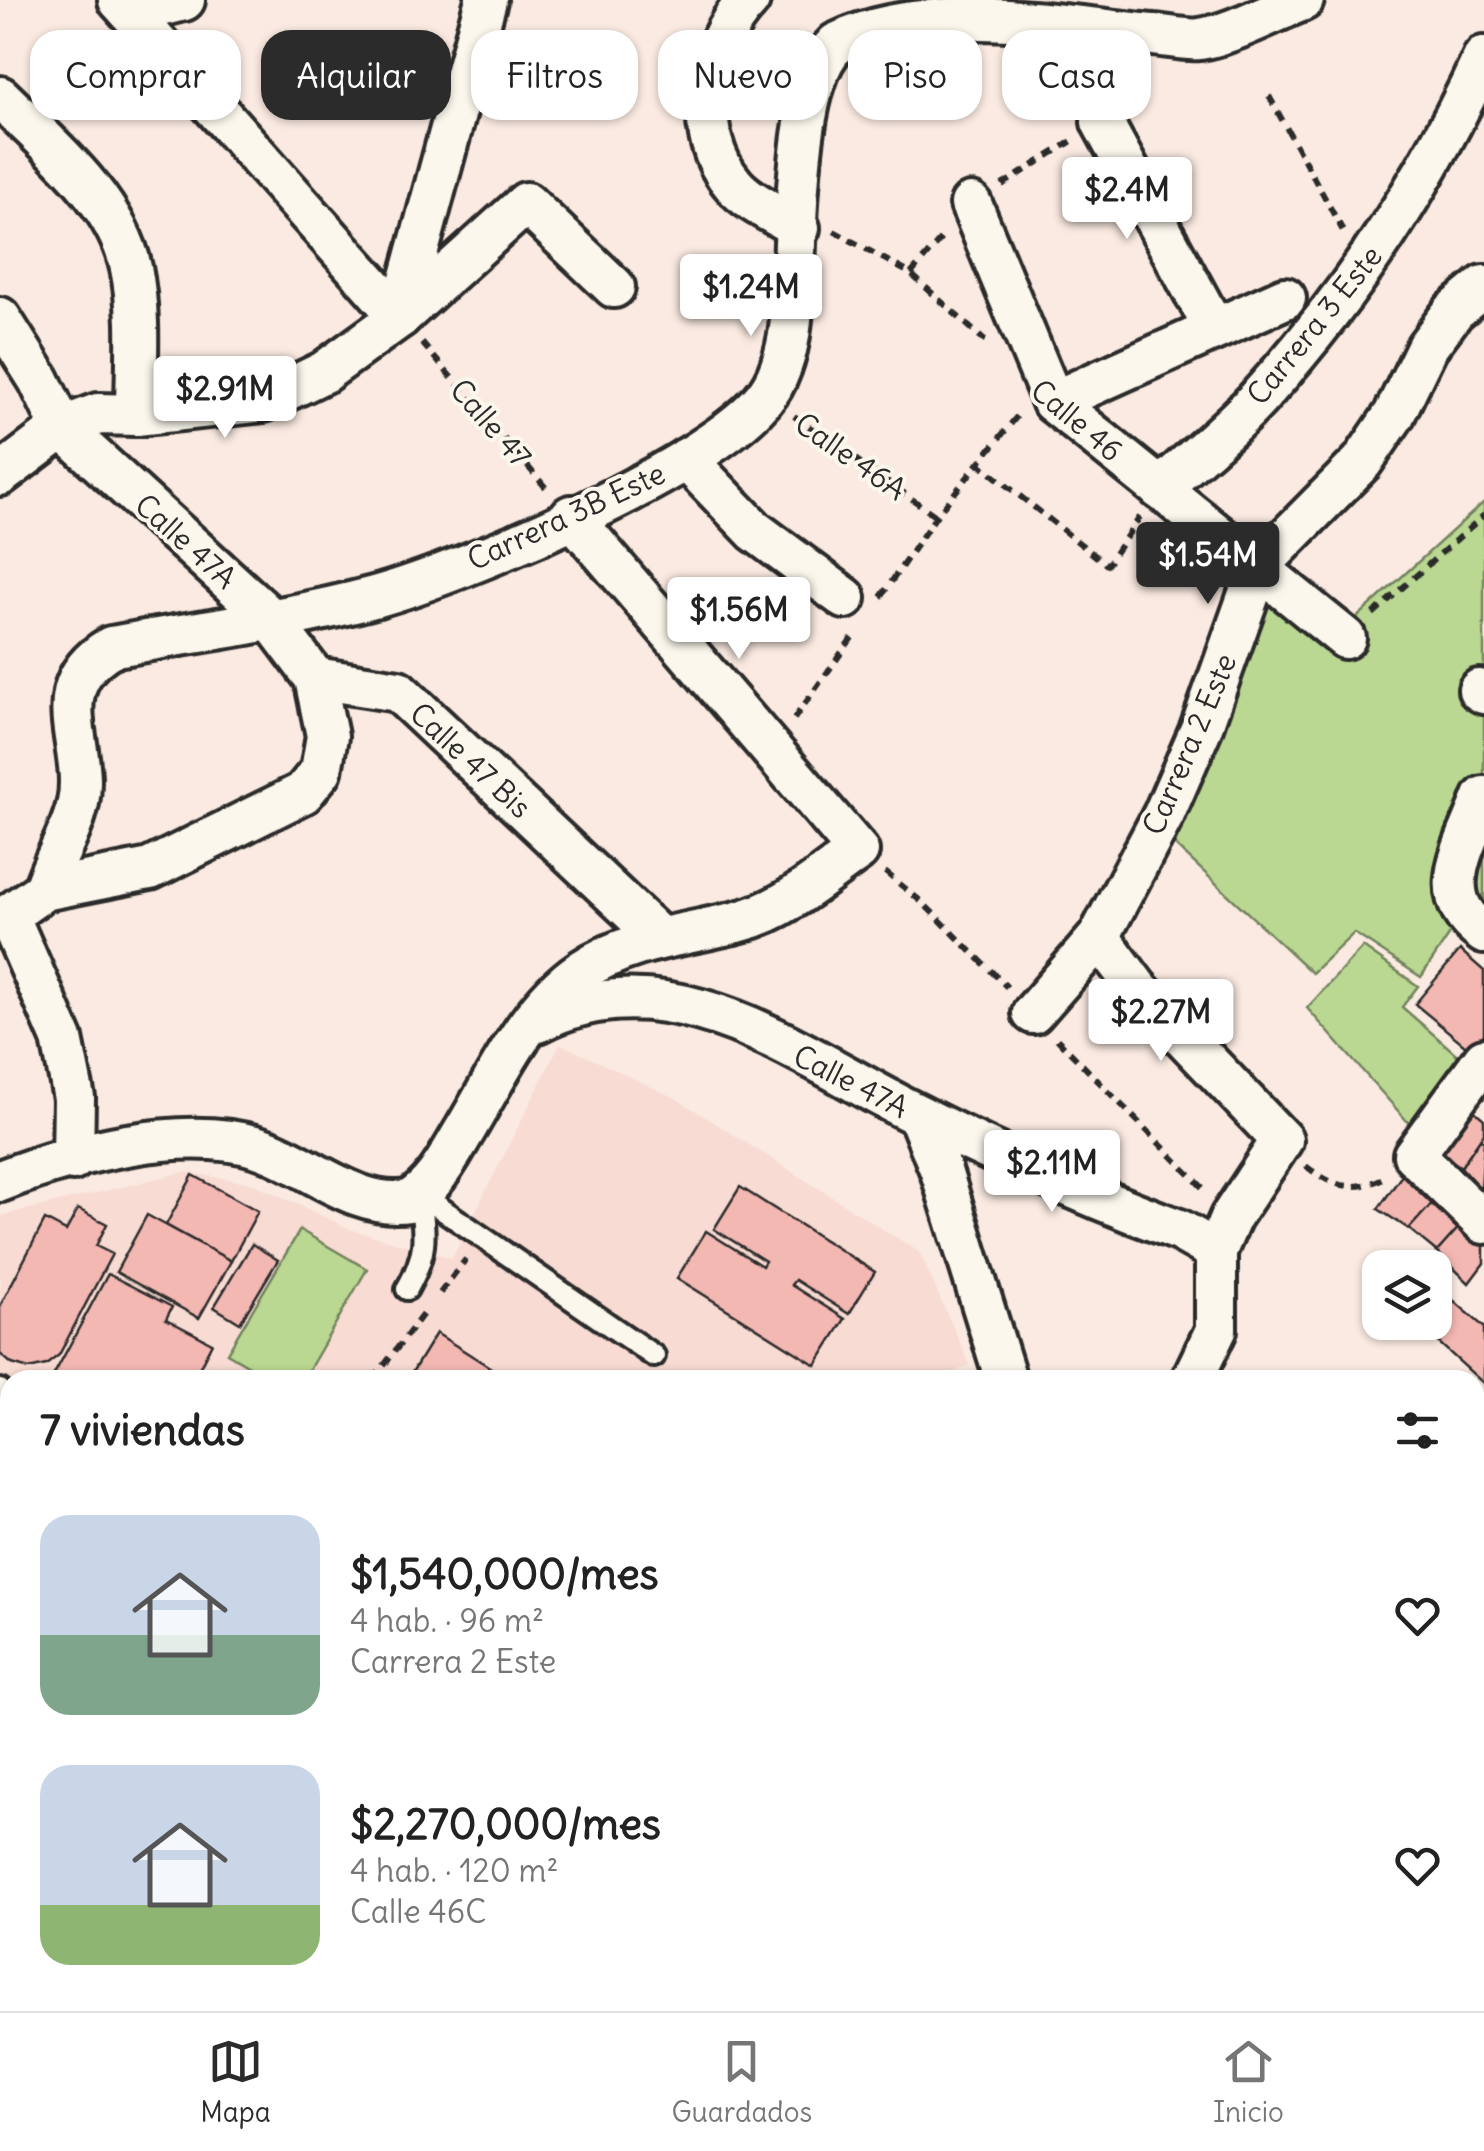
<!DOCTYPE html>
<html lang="es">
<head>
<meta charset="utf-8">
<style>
	body { margin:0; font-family:Delius,sans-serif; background:#f6f6f6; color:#222; height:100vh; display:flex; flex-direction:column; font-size:38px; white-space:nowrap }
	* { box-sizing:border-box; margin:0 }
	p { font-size:32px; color:#767676 }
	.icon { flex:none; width:55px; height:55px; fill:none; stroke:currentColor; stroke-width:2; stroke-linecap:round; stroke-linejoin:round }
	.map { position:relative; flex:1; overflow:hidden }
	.drawer { position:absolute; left:0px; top:1370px; width:1485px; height:642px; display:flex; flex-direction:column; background:#fff; border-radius:30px 30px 0 0; box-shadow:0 2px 8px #0004 }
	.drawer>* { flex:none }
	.guide { position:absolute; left:30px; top:30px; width:1425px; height:90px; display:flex; gap:20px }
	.controls { position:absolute; left:1362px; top:1250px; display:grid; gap:20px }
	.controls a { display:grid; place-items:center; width:90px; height:90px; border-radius:20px; background:#fff; box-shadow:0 2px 8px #0004; font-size:50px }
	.price { position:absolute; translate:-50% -85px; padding:0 22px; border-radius:10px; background:#fff; color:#222; font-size:32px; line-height:65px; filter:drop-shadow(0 2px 5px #0008) }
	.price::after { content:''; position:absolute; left:50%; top:60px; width:30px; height:22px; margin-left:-15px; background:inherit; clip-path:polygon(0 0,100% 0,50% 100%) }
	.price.on { background:#2b2b2b; color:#fff }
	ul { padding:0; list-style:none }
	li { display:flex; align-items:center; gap:30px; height:250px; padding:0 40px }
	li span { display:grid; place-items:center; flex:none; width:280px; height:200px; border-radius:30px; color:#555 }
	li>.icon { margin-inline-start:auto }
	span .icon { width:120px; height:120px; fill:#fffc; stroke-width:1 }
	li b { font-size:42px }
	h2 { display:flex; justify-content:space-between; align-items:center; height:120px; padding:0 40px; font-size:42px }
	.tag { padding:0 35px; border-radius:30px; background:#fff; box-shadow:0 2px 8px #0004; font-size:35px; line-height:90px }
	.tag.on { background:#2b2b2b; color:#fff }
	.dock { display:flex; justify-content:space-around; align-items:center; height:140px; border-top:2px solid #e0e0e0; background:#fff; font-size:28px; color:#767676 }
	.dock a { display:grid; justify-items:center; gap:5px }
	.dock .on { color:#2b2b2b }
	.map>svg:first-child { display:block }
	.built { fill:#f8dbd3 }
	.green { fill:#bad891; stroke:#72825e; stroke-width:2.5 }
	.building { fill:#f4b8b3; stroke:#2b2b2b; stroke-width:2.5 }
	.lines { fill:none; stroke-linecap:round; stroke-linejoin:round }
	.service-casing { stroke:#2b2b2b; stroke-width:28 }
	.minor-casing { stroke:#2b2b2b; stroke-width:48 }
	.primary-casing { stroke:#2b2b2b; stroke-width:62 }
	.path { stroke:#2b2b2b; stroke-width:6; stroke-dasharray:10 8; stroke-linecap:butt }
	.service { stroke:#fbf7ec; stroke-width:20 }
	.minor { stroke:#fbf7ec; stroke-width:40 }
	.primary { stroke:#fbf7ec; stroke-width:55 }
	.labels { text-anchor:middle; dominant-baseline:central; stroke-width:8; stroke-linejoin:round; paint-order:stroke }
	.street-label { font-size:30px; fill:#2b2b2b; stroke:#fbf7ec }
</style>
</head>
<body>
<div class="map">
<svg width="1484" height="2011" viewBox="0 0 1484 2011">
	<rect width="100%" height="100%" fill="#faeae1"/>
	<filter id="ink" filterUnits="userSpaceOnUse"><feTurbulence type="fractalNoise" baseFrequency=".01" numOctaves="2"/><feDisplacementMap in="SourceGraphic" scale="20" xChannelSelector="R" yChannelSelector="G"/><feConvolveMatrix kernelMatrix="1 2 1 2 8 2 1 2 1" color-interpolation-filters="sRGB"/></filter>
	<g filter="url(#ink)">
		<!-- built -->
		<path class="built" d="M560 1044 677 1099 919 1252 970 1365 933 1380H10V2002L145 2003 139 2011H0V1216L184 1172 252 1183 352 1230 452 1258Z"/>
		<!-- green -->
		<g class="green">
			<path d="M1484 502V912L1470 904 1421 977 1354 933 1312 973 1175 845 1253 576 1330 642Z"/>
			<path d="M1363 947 1418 986 1402 1007 1463 1060 1415 1130 1307 1008Z"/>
			<path d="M300 1230 367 1269 303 1380H273L227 1353Z"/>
		</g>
		<!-- building -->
		<g class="building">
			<path d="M1460 950 1484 971V1034L1472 1051 1415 1004Z"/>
			<path d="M1471 1108 1484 1119V1133L1461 1167 1438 1151Z"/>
			<path d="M1480 1139 1484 1141 1481 1190 1461 1167Z"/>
			<path d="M1407 1168 1438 1197 1409 1229 1378 1209Z"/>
			<path d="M193 1175 258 1211 231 1261 166 1225Z"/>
			<path d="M740 1187 875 1272 849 1314 795 1280 791 1285 845 1319 816 1365 677 1278 706 1231 762 1266 765 1261 714 1229Z"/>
			<path d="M1438 1197 1463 1223 1437 1252 1409 1229Z"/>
			<path d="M78 1209 107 1224 96 1246 112 1254 59 1355 46 1365 29 1369 12 1364 0 1354V1306L45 1220 66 1231Z"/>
			<path d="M147 1215 231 1261 199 1318 116 1272Z"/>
			<path d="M1463 1223 1484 1246V1263L1469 1283 1437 1252Z"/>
			<path d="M252 1244 278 1260 240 1323 214 1307Z"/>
			<path d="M108 1274 172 1307 166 1319 212 1343 193 1380H51Z"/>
			<path d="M1437 1286 1484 1327V1384L1416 1322H1435Z"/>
			<path d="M436 1333 491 1368 484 1380H420L411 1374Z"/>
			<path d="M0 1622 10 1629V1687L0 1681Z"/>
		</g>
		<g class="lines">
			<defs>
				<g id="service">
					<path d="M407 1289C428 1252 425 1236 420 1194L654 1356"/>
					<path d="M0 1390 10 1401"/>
					<path d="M0 1756 10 1747"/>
				</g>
				<g id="minor">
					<path d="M119 0 400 317"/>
					<path d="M749 0C704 45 690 135 734 185 749 203 779 215 799 228"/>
					<path d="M120 1 164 5 184 0"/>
					<path d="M0 97C48 144 116 199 131 268 141 315 136 367 136 415"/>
					<path d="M1102 122 1214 328"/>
					<path d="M971 204 1053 402 1345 638"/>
					<path d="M400 317 486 0"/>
					<path d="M0 318 39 380 62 428 270 618 315 678 327 736 321 771 303 793 150 869 44 890 0 921"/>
					<path d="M1053 402 1285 298"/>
					<path d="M686 459 755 531 845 598"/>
					<path d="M0 475 62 428 98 414 136 415 264 401 324 372 400 317 526 203 614 287"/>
					<path d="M1160 489C1193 458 1231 429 1261 395 1353 293 1427 181 1484 57"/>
					<path d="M315 678 398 691 660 938"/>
					<path d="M1479 690 1484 693"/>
					<path d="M1484 797C1465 848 1431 895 1484 933"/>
					<path d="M44 890C53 860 71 835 78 803 90 745 41 688 111 647 198 631 288 620 374 597 462 573 717 466 768 393 782 373 789 343 791 319 798 255 790 87 836 44 925 0 1052 25 1153 35 1168 36 1186 41 1200 39 1230 35 1274 11 1303 0"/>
					<path d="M8 915 62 1039 74 1098 73 1160"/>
					<path d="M1099 937 1137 988 1282 1140 1231 1217 1216 1251V1330L1192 1380"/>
					<path d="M1033 1013 1099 937 1164 814 1201 729 1259 566 1362 462 1394 415 1427 347 1454 311 1484 286"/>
					<path d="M538 1022C589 995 646 994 701 1010 770 1029 836 1073 900 1106 990 1152 1084 1195 1179 1230L1216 1251"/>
					<path d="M1484 1059 1414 1155 1484 1223"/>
					<path d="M919 1116 941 1171 1006 1380"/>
					<path d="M0 1181C73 1153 181 1124 258 1147 307 1162 355 1210 409 1201 436 1185 449 1156 465 1130 497 1077 528 1007 581 971 628 939 688 935 741 921 785 910 821 877 858 851L571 516"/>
					<path d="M1475 1440 1484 1448"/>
					<path d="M585 2011 591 2002"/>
				</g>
				<g id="primary">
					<path d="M1475 1861 1484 1850"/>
					<path d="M1475 1953 1484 1942"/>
					<path d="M1354 2011 1361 2002"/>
					<path d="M1428 2011 1435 2002"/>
				</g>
			</defs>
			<!-- service casing -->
			<use href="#service" class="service-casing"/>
			<!-- minor casing -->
			<use href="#minor" class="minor-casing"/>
			<!-- primary casing -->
			<use href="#primary" class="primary-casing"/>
			<!-- path -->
			<g class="path">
				<path d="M1269 96 1343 231"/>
				<path d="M1002 185 1072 141"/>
				<path d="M834 231 911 274 985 341"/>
				<path d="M911 274 944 235"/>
				<path d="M422 343 547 489"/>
				<path d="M794 416 936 516"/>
				<path d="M977 462 1107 565 1140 517"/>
				<path d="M881 597 936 516 1018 415"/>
				<path d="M1373 614 1484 515"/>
				<path d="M794 719 854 635"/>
				<path d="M885 872 923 903 1007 987"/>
				<path d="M1057 1039 1206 1191"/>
				<path d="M1306 1166C1332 1187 1355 1193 1385 1177"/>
				<path d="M440 1293 466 1259"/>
				<path d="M373 1380 426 1310"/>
			</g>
			<!-- service -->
			<use href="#service" class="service"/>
			<!-- minor -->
			<use href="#minor" class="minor"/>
			<!-- primary -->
			<use href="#primary" class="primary"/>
		</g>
	</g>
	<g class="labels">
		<!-- street labels -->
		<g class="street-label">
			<text transform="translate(1314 325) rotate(-51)">Carrera 3 Este</text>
			<text transform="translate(1077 420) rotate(40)">Calle 46</text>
			<text transform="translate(491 423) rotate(49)">Calle 47</text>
			<text transform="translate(851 456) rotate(35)">Calle 46A</text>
			<text transform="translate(566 516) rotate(-25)">Carrera 3B Este</text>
			<text transform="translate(186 541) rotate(42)">Calle 47A</text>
			<text transform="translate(1189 744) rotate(-67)">Carrera 2 Este</text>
			<text transform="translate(471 760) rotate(43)">Calle 47 Bis</text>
			<text transform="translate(851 1081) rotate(27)">Calle 47A</text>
		</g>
	</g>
</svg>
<div class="controls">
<a><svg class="icon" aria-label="layers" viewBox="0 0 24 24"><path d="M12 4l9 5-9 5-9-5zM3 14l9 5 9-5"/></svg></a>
</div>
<b class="price" style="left:1127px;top:242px">$2.4M</b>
<b class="price" style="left:751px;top:339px">$1.24M</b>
<b class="price" style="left:225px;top:441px">$2.91M</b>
<b class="price on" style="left:1208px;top:607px">$1.54M</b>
<b class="price" style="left:739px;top:662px">$1.56M</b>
<b class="price" style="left:1161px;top:1064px">$2.27M</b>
<b class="price" style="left:1052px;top:1215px">$2.11M</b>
<div class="guide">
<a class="tag">Comprar</a>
<a class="tag on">Alquilar</a>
<a class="tag">Filtros</a>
<a class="tag">Nuevo</a>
<a class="tag">Piso</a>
<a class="tag">Casa</a>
</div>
<section class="drawer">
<h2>7 viviendas<svg class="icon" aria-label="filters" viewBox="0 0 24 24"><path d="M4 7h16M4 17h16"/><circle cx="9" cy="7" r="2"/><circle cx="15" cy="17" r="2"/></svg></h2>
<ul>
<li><span style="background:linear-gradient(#c9d6e8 60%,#7fa58c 0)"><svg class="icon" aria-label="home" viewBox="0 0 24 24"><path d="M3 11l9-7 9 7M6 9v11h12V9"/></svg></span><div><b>$1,540,000/mes</b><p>4 hab. · 96 m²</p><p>Carrera 2 Este</p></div><svg class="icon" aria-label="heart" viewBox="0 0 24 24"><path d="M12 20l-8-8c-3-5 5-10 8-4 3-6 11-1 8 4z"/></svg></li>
<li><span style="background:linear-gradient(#c9d6e8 70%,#8fb573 0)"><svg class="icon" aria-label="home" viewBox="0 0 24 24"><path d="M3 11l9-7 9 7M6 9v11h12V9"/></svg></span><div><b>$2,270,000/mes</b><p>4 hab. · 120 m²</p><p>Calle 46C</p></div><svg class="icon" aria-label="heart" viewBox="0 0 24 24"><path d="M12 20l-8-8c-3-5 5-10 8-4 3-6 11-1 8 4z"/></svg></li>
</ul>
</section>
</div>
<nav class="dock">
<a class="on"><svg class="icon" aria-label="map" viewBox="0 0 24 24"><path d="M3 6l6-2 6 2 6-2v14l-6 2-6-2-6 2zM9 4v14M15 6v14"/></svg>Mapa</a>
<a><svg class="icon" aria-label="saved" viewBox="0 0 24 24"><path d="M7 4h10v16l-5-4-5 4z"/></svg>Guardados</a>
<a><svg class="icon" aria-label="home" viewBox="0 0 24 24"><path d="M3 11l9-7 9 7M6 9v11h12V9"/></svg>Inicio</a>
</nav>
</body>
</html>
